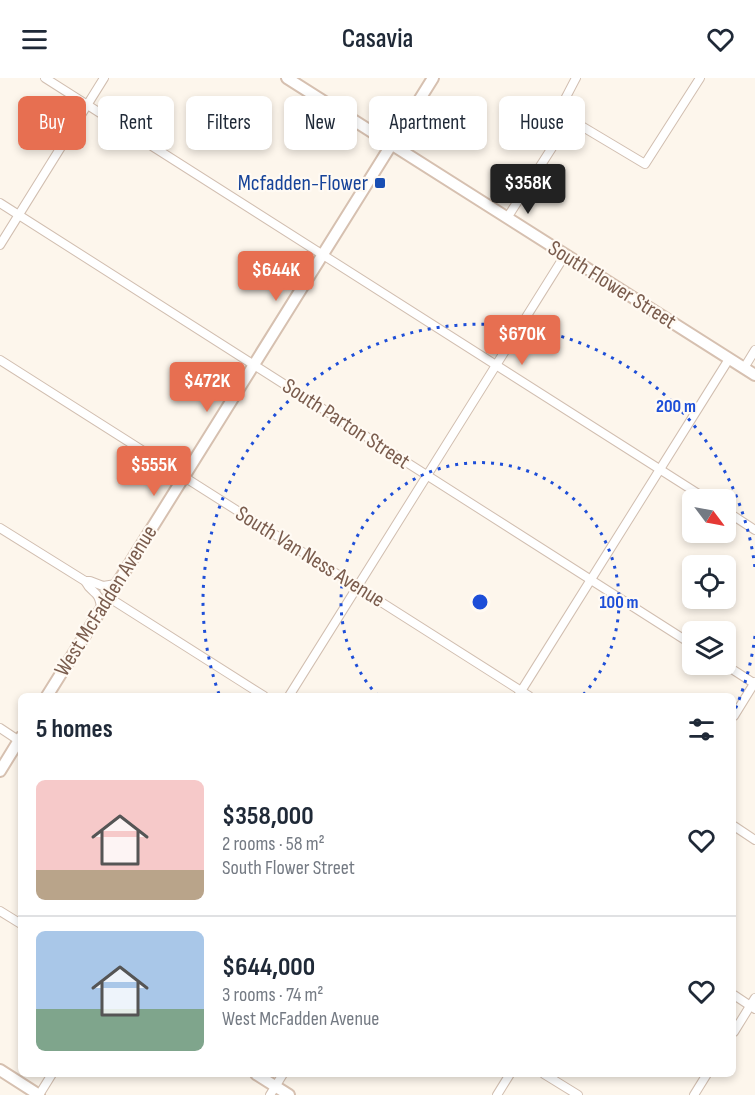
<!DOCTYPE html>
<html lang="en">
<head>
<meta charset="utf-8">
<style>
	body { margin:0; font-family:"Sofia Sans Condensed",sans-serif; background:#f2f2f3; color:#1f2937; height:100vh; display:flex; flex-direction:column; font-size:22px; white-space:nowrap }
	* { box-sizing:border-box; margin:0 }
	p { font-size:20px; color:#747a83 }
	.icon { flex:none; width:33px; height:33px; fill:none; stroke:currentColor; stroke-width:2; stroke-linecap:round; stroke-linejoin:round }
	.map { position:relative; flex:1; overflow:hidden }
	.sheet { position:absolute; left:18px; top:615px; width:718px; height:384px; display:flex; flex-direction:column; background:#fff; border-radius:9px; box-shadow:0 3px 9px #0003 }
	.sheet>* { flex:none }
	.guide { position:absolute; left:18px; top:18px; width:720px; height:54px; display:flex; gap:12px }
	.needle { width:39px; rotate:122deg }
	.buttons { position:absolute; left:682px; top:411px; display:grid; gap:12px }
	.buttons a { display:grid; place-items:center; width:54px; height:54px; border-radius:9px; background:#fff; box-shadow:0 3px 9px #0003; font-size:30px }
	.price { position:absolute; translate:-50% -51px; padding:0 14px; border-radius:6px; background:#e76f51; color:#fff; font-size:20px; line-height:39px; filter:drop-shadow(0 2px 3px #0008) }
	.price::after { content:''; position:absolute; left:50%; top:36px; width:18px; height:14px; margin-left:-9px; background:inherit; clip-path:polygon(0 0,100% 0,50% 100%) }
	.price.active { background:#222; color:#fff }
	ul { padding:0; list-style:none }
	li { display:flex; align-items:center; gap:18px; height:150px; padding:0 18px }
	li+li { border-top:2px solid #e0e1e3 }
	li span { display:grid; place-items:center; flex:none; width:168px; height:120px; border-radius:9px; color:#555 }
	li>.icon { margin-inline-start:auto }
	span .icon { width:72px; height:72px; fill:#fffc; stroke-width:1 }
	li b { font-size:26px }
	h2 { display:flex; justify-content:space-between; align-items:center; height:72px; padding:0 18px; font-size:26px }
	.tag { padding:0 21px; border-radius:9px; background:#fff; box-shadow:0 3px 9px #0003; font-size:21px; line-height:54px }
	.tag.active { background:#e76f51; color:#fff }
	header { display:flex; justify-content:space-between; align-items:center; height:78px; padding:0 18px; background:#fff; font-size:27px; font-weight:600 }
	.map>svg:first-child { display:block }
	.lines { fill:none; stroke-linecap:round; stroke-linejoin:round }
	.street-casing { stroke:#d1beb0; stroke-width:10 }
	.secondary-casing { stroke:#d6c0b0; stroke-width:14 }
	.street { stroke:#fff; stroke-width:8 }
	.secondary { stroke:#fff; stroke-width:10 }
	.ring { fill:none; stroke:#1d4ed8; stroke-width:3; stroke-dasharray:3 6 }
	.transit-dot { fill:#1a4fb4; stroke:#fffaf3; stroke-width:2 }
	.labels { text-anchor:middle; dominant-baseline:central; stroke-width:4.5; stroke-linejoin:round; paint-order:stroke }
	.transit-label { font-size:22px; fill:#164399; stroke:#fffaf3; text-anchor:end }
	.street-label { font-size:22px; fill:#7a5c4d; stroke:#fffaf3 }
	.centre { fill:#1d4ed8; stroke:#fffaf3; stroke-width:3 }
	.ring-label { font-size:18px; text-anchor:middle; font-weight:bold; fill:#1d4ed8; stroke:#fffaf3; stroke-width:4.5; stroke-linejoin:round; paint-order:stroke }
</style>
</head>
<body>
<header><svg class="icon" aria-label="menu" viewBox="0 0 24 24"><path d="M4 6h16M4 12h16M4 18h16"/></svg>Casavia<svg class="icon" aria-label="heart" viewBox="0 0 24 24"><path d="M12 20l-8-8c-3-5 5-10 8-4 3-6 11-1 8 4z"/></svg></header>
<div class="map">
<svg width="755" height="1017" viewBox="0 0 755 1017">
	<rect width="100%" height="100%" fill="#fdf6ec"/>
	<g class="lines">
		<defs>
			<g id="street">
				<path d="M45 0 708 422"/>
				<path d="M563 37 645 86 700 0"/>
				<path d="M0 125 693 567"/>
				<path d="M507 140 555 65 563 37 565 21 576 0"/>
				<path d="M0 167 104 0"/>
				<path d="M0 282 529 618"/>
				<path d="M744 290 755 272"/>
				<path d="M726 433 755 452"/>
				<path d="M0 450 85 503H90L103 508 116 506"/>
				<path d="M85 503C92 517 99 511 101 530"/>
				<path d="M108 519 264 618"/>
				<path d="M724 586 755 606"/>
				<path d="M289 618 565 177"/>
				<path d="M518 618 729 281"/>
				<path d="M734 638 755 604"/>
				<path d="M0 650 21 664"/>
				<path d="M734 748 755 762"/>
				<path d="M0 833 21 846"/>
				<path d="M734 917 755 931"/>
				<path d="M734 954 755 920"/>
				<path d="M544 996 578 1017"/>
				<path d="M39 1017 52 996"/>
				<path d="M270 1017 283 996"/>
				<path d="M497 1017 510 996"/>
				<path d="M694 1017 707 996"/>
			</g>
			<g id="secondary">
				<path d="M287 0 755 297"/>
				<path d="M47 618 433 0"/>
				<path d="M0 693 21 659"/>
				<path d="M0 992 39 1017"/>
				<path d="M256 996 289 1017"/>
			</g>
		</defs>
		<!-- street casing -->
		<use href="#street" class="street-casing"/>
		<!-- secondary casing -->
		<use href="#secondary" class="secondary-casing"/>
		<!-- street -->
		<use href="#street" class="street"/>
		<!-- secondary -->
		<use href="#secondary" class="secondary"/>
	</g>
	<!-- distance rings -->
	<g class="ring">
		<path d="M378 618A139 139 0 1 1 582 618"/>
		<path d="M755 558A277 277 0 0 1 734 634M219 616A277 277 0 1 1 755 490"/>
	</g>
	<!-- markers -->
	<rect class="transit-dot" x="374" y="99" width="12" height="12" rx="3"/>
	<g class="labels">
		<!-- transit labels -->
		<g class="transit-label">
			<text x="368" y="105">Mcfadden-Flower</text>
		</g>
		<!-- street labels -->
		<g class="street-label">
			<text transform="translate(612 207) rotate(32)">South Flower Street</text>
			<text transform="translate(346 346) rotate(33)">South Parton Street</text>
			<text transform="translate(310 479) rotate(32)">South Van Ness Avenue</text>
			<text transform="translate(106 523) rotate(-58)">West McFadden Avenue</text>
		</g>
	</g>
	<circle cx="480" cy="524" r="9" class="centre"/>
	<g class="ring-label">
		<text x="676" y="334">200 m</text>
		<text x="619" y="530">100 m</text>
	</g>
</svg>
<div class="buttons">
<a><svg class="needle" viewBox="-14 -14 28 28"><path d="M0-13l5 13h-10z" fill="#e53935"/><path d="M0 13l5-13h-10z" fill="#747a83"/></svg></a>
<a><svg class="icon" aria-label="locate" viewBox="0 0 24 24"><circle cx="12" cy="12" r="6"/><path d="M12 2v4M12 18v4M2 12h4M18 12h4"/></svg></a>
<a><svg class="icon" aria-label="layers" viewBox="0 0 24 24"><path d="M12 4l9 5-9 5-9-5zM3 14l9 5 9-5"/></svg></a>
</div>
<b class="price active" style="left:528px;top:137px">$358K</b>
<b class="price" style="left:276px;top:224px">$644K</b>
<b class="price" style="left:522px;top:288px">$670K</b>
<b class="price" style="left:207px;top:335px">$472K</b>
<b class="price" style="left:154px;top:419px">$555K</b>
<div class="guide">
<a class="tag active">Buy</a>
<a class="tag">Rent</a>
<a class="tag">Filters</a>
<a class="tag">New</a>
<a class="tag">Apartment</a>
<a class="tag">House</a>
</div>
<section class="sheet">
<h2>5 homes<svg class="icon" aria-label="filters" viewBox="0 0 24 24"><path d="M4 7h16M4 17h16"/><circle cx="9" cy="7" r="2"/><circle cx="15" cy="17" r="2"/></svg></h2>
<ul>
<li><span style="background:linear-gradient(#f6c9c9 75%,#b9a48a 0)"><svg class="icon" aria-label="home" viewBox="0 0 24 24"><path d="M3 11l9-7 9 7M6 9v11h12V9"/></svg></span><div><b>$358,000</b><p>2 rooms · 58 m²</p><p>South Flower Street</p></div><svg class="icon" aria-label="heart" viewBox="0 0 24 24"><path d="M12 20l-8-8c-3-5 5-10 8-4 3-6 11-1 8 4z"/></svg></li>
<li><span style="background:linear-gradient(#a9c7e8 65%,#7fa58c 0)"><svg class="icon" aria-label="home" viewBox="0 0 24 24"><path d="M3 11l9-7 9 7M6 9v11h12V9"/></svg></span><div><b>$644,000</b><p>3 rooms · 74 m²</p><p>West McFadden Avenue</p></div><svg class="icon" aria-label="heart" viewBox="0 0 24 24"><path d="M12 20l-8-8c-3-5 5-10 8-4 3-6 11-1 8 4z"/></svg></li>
</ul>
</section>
</div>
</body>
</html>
